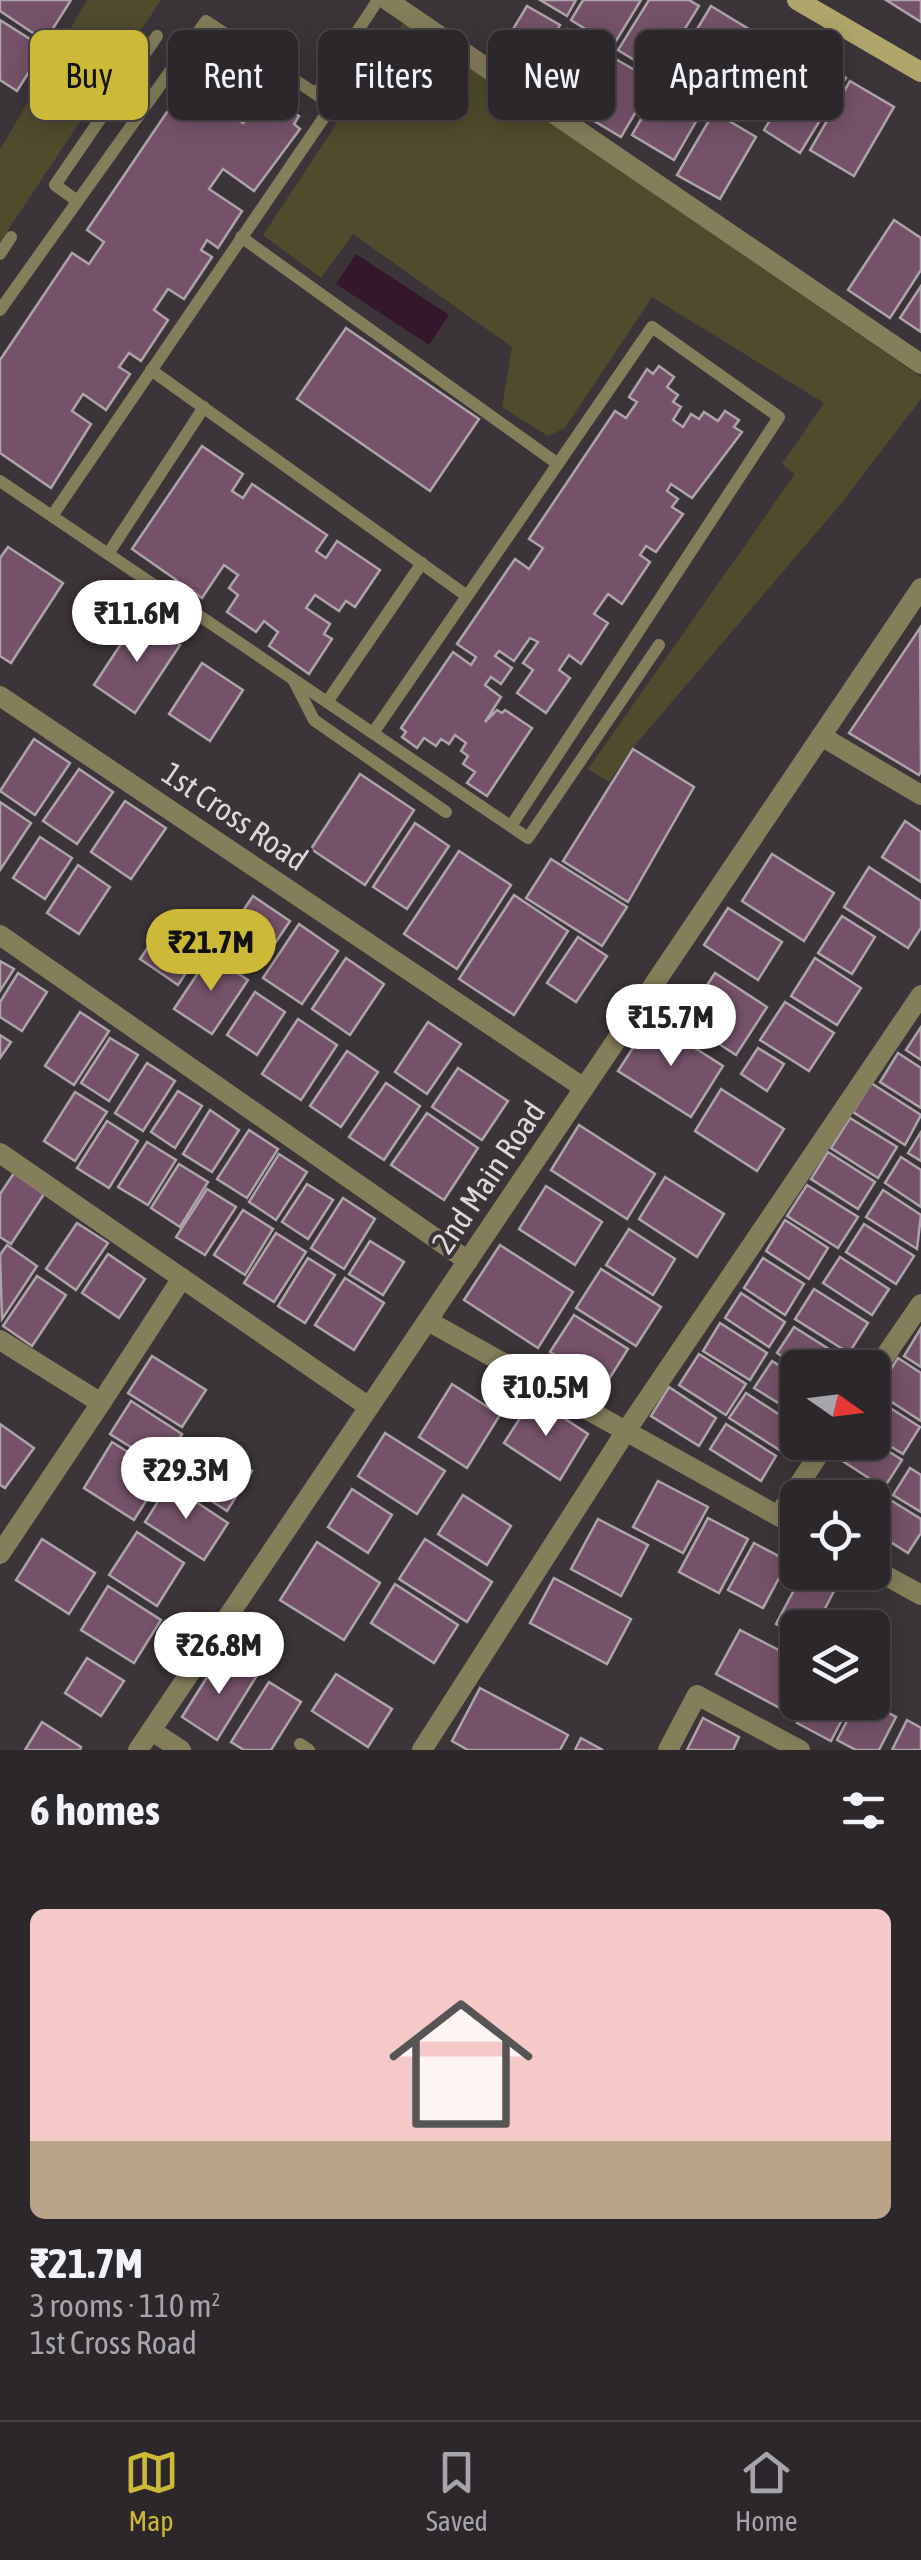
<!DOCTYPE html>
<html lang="en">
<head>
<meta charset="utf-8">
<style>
	body { margin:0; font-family:"Asap Condensed",sans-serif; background:#342f33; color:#f1f3f6; height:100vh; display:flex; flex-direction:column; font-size:38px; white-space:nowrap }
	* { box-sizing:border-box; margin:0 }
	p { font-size:32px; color:#a6a5a9 }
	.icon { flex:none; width:55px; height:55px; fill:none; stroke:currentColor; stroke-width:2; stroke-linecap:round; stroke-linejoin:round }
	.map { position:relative; height:1750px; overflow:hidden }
	.sheet { display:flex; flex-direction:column; background:#2c272b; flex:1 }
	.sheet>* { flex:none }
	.banner { position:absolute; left:30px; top:30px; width:862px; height:90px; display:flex; gap:20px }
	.needle { width:65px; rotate:104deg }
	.controls { position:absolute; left:780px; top:1350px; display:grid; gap:20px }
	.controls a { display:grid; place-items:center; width:110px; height:110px; border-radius:15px; background:#2c272b; box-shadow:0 5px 25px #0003,0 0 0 2px #484447; font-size:50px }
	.price { position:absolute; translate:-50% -85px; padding:0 22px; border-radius:35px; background:#fff; color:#222; font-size:32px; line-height:65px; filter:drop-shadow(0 2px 5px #0008) }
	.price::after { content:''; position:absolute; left:50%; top:60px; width:30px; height:22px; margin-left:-15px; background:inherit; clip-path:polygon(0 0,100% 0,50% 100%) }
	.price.on { background:#cdb938; color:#111 }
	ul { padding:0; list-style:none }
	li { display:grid; align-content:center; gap:20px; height:530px; padding:0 30px }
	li+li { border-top:2px solid #484447 }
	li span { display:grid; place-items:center; height:310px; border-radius:15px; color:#555 }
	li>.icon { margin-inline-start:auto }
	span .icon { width:180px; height:180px; fill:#fffc; stroke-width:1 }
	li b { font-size:42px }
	h2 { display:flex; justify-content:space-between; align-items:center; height:120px; padding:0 30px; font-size:42px }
	.chip { padding:0 35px; border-radius:15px; background:#2c272b; box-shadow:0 5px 25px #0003,0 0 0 2px #484447; font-size:35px; line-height:90px }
	.chip.on { background:#cdb938; color:#111 }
	.menu { display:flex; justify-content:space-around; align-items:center; height:140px; border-top:2px solid #484447; background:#2c272b; font-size:28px; color:#a6a5a9 }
	.menu a { display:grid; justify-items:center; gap:5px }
	.menu .on { color:#cdb938 }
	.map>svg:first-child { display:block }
	.green { fill:#504b2c }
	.water { fill:#35172c }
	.building { fill:#755269; stroke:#ada4a9; stroke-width:2.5 }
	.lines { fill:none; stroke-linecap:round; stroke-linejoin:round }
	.service { stroke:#847e5a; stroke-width:12 }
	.minor { stroke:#847e5a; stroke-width:20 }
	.secondary { stroke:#b0a66b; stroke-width:20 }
	.labels { text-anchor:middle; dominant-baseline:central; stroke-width:8; stroke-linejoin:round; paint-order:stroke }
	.street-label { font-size:32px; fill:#dcd7da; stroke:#3b3439 }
</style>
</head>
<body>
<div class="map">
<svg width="921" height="1750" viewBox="0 0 921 1750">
	<rect width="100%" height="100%" fill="#3b3439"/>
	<!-- green -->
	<g class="green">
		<path d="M87 0H161L0 242V150Z"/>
		<path d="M404 22 921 377V399L840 505 635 745 609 782 588 769 795 474 782 464 824 403 652 297 565 428 548 436 502 407 512 347 353 234 321 278 263 235Z"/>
	</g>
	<!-- water -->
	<path class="water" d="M356 254 449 315 429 345 336 284Z"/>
	<!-- building -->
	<g class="building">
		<path d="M0 0H71L45 41 0 11Z"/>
		<path d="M540 0H576L567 16Z"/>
		<path d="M583 0H641L613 46 571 20Z"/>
		<path d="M649 0H689L699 6 657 74 618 50Z"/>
		<path d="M886 0H921V22Z"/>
		<path d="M527 6 560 25 535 69 501 49Z"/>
		<path d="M711 6 752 31 709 102 668 77Z"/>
		<path d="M0 20 44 48 17 91 0 80Z"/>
		<path d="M567 29 605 52 578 99 539 76Z"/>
		<path d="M762 42 795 62 761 118 728 98Z"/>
		<path d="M809 55 846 78 800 153 764 130Z"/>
		<path d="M612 57 654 81 621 137 579 112Z"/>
		<path d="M201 62 214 70 219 62 236 73 229 83 246 95 232 115 243 123 256 105 275 117 283 105 299 116 294 124 300 129 254 191 223 169 209 189 242 211 218 248 207 240 201 250 212 257 184 299 168 289 154 310 168 320 141 361 129 353 119 367 130 374 106 410 83 394 72 411 91 424 51 488 0 453V360L72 253 89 264 104 242 87 230Z"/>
		<path d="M850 81 894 107 854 176 810 150Z"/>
		<path d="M660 86 702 111 674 160 632 135Z"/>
		<path d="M714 112 756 137 720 199 677 175Z"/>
		<path d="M894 220 921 238V270L890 318 848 290Z"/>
		<path d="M921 286V332L900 318Z"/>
		<path d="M346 328 479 419 430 491 297 399Z"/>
		<path d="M659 366 674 377 667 387 678 395 673 402 681 407 673 420 683 427 691 414 699 419 704 412 718 421 725 411 739 420 734 427 742 432 692 498 671 484 667 491 678 499 672 507 683 514 656 552 646 546 640 555 650 562 622 604 608 594 594 614 608 623 581 664 569 655 559 670 570 678 546 713 517 693 533 670 523 663 538 642 530 638 514 661 499 651 495 656 512 668 501 684 491 677 485 685 501 697 485 722 497 710 502 713 505 710 532 728 487 796 467 783 475 772 463 764 468 756 461 751 466 743 455 735 449 744 441 739 436 746 424 738 417 748 402 737 406 732 401 728 453 652 471 665 476 657 457 644 515 559 529 569 543 548 529 539 615 411 626 418 637 402 629 397 647 369 653 374Z"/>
		<path d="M202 446 243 474 232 491 243 498 252 484 327 535 316 551 326 558 337 541 380 570 355 607 346 601 339 611 315 595 306 608 330 624 324 634 332 639 309 674 269 646 278 632 264 621 256 632 227 612 238 595 229 588 238 575 224 565 202 598 132 549Z"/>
		<path d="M8 547 63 583 11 663 0 656V558Z"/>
		<path d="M138 618 180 645 135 713 94 685Z"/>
		<path d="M920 628 921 771 919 775 849 733Z"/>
		<path d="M202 663 243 690 210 741 169 714Z"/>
		<path d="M34 739 70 763 35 815 0 791Z"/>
		<path d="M633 749 694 787 628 902 563 861Z"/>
		<path d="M79 769 113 792 77 844 43 821Z"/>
		<path d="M360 774 414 810 365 885 311 849Z"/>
		<path d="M125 801 166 828 131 879 91 852Z"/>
		<path d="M0 802 31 823 0 870Z"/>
		<path d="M905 821 921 832V882L882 857Z"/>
		<path d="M415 823 449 846 407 909 373 887Z"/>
		<path d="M40 837 72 858 45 899 13 878Z"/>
		<path d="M459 851 511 885 457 969 404 934Z"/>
		<path d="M772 854 834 893 804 941 742 901Z"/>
		<path d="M551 859 627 907 602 946 526 898Z"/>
		<path d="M78 865 110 887 79 934 47 913Z"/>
		<path d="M869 867 921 901V928L908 948 844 907Z"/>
		<path d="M514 895 568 931 514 1015 459 979Z"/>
		<path d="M253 896 290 921 257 970 219 946Z"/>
		<path d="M728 908 782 942 758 980 704 945Z"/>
		<path d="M842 916 875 937 852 974 818 953Z"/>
		<path d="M167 920 204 946 178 985 140 959Z"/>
		<path d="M299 924 338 951 302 1004 263 978Z"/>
		<path d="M578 937 607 956 576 1002 547 983Z"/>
		<path d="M210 955 248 980 212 1034 174 1009Z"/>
		<path d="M346 958 384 984 350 1035 312 1009Z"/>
		<path d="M815 958 861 988 837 1025 791 996Z"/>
		<path d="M0 961 14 969 0 991Z"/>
		<path d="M18 973 47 992 22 1031 0 1017V1002Z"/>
		<path d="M715 973 767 1007 736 1055 684 1021Z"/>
		<path d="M255 992 285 1012 257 1055 227 1035Z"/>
		<path d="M785 1002 834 1033 809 1071 760 1040Z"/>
		<path d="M80 1012 109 1031 74 1085 45 1066Z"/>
		<path d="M298 1019 337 1045 301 1100 262 1074Z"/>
		<path d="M651 1020 723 1066 691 1117 618 1071Z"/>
		<path d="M428 1022 461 1044 427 1094 395 1072Z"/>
		<path d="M921 1027V1060L906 1050Z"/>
		<path d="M0 1035 11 1042 0 1058Z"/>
		<path d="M110 1038 138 1055 109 1101 81 1083Z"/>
		<path d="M758 1048 784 1064 767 1091 741 1074Z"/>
		<path d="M347 1051 378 1072 341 1127 310 1106Z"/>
		<path d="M898 1053 921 1068V1108L880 1082Z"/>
		<path d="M147 1063 175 1081 143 1131 115 1113Z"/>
		<path d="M458 1068 508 1101 482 1140 432 1107Z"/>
		<path d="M386 1083 420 1106 384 1160 349 1137Z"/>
		<path d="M871 1083 921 1115 905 1145 853 1112Z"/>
		<path d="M721 1089 784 1129 757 1171 695 1131Z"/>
		<path d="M178 1091 202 1106 175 1148 151 1132Z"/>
		<path d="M75 1092 107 1112 75 1161 44 1141Z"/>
		<path d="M210 1110 239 1130 212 1172 183 1154Z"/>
		<path d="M427 1113 478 1148 444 1200 391 1165Z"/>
		<path d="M850 1118 897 1147 878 1178 831 1148Z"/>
		<path d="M107 1121 138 1141 109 1188 77 1168Z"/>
		<path d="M579 1125 655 1174 627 1219 551 1170Z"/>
		<path d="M249 1130 278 1149 247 1198 217 1179Z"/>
		<path d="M921 1132V1161L908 1153Z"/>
		<path d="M147 1142 176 1160 148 1205 118 1187Z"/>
		<path d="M828 1152 875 1182 858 1209 811 1179Z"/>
		<path d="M279 1154 307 1172 276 1220 249 1202Z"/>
		<path d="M901 1157 921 1170V1207L885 1183Z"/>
		<path d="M179 1164 208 1182 180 1227 151 1208Z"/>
		<path d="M14 1173 44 1194 11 1244 0 1237V1194Z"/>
		<path d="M665 1177 724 1214 697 1257 639 1219Z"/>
		<path d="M307 1184 333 1200 308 1239 282 1222Z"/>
		<path d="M807 1185 858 1217 838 1248 787 1216Z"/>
		<path d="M546 1186 602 1222 575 1265 519 1229Z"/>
		<path d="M207 1189 236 1207 205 1255 176 1237Z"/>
		<path d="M883 1190 921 1215 917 1249 866 1217Z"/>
		<path d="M343 1198 375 1219 344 1269 311 1248Z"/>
		<path d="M243 1210 273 1229 245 1275 214 1255Z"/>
		<path d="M785 1220 828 1248 809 1279 766 1251Z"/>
		<path d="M77 1223 108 1243 76 1290 46 1269Z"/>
		<path d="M864 1224 914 1256 896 1284 846 1252Z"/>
		<path d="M629 1229 675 1259 653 1295 606 1265Z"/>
		<path d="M276 1233 306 1252 274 1302 244 1283Z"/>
		<path d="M370 1241 404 1262 383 1295 349 1274Z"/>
		<path d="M7 1245 37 1266 2 1319 0 1255Z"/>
		<path d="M500 1245 573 1292 538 1348 464 1300Z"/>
		<path d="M108 1254 145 1279 119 1318 82 1293Z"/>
		<path d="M840 1257 889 1289 872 1315 823 1283Z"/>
		<path d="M308 1258 335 1275 305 1323 278 1306Z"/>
		<path d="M763 1258 804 1284 785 1315 744 1288Z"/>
		<path d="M601 1269 661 1307 636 1346 576 1308Z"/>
		<path d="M37 1276 66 1295 32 1346 3 1326Z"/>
		<path d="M345 1278 384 1303 354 1350 315 1325Z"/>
		<path d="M814 1289 868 1323 849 1353 795 1319Z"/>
		<path d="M741 1293 785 1322 769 1347 725 1318Z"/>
		<path d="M574 1315 628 1349 604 1387 550 1352Z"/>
		<path d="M720 1323 767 1353 750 1380 703 1351Z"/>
		<path d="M794 1327 840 1356 833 1368H800L777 1353Z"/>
		<path d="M921 1328V1367L904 1356Z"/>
		<path d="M699 1354 746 1384 726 1415 679 1385Z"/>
		<path d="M152 1356 206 1390 182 1427 128 1393Z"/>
		<path d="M898 1358 921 1373V1421L876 1392Z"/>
		<path d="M772 1361 798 1377V1415L754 1388Z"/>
		<path d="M452 1384 500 1415 467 1468 419 1437Z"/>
		<path d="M669 1387 716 1418 699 1446 651 1416Z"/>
		<path d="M746 1393 797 1426 781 1451 729 1418Z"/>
		<path d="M873 1397 920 1427 903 1454 872 1435Z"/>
		<path d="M533 1398 588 1434 560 1480 504 1443Z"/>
		<path d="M131 1401 182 1434 161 1466 110 1434Z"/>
		<path d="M0 1424 34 1448 5 1488 0 1485Z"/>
		<path d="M726 1424 776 1456 761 1481 710 1449Z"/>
		<path d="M385 1433 445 1471 417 1514 358 1476Z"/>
		<path d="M205 1441 252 1471 227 1511 179 1480Z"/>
		<path d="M872 1441 902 1460 884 1488 835 1456 843 1442Z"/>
		<path d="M112 1442 163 1474 134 1520 84 1488Z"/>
		<path d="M910 1468 921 1475V1512L893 1495Z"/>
		<path d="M658 1481 708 1507 683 1553 633 1527Z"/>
		<path d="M169 1484 228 1523 204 1560 145 1522Z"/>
		<path d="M352 1489 392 1515 368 1553 328 1527Z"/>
		<path d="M463 1495 511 1526 487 1565 438 1534Z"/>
		<path d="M892 1501 921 1519V1533L908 1553 873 1531Z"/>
		<path d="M708 1518 748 1539 719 1593 679 1572Z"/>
		<path d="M598 1519 648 1545 621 1596 571 1569Z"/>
		<path d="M137 1532 184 1563 157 1606 109 1575Z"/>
		<path d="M42 1539 95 1573 69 1614 16 1580Z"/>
		<path d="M425 1539 492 1582 467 1622 399 1579Z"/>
		<path d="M317 1542 380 1583 344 1640 280 1600Z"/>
		<path d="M754 1543 788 1561 763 1608 728 1590Z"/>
		<path d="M802 1575 834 1591 815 1628H798V1635L776 1624Z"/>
		<path d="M554 1578 631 1619 607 1664 530 1623Z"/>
		<path d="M395 1584 458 1625 434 1663 371 1623Z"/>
		<path d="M108 1586 161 1620 134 1663 81 1630Z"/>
		<path d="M834 1618 852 1628H829Z"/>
		<path d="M740 1630 798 1660 800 1702 793 1715 716 1674Z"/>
		<path d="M221 1655 256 1677 217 1740 182 1717Z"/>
		<path d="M87 1658 124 1681 101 1716 65 1693Z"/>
		<path d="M336 1674 392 1709 368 1747 312 1711Z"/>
		<path d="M269 1682 301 1702 271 1750H244L231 1742Z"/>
		<path d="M480 1688 568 1735 560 1750H468L452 1741Z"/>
		<path d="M807 1702H851L831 1741 797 1723Z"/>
		<path d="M857 1702H869L896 1717 879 1750H856L837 1740Z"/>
		<path d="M703 1718 739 1737 733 1750H687Z"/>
		<path d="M907 1720 921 1728V1750H892Z"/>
		<path d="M42 1722 81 1747 80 1750H25Z"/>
		<path d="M581 1738 603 1750H575Z"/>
	</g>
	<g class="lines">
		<!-- service -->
		<g class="service">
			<path d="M76 200 55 185 157 36"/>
			<path d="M241 237 558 464"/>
			<path d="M0 254 11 237"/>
			<path d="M0 310 206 21 316 94 378 0"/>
			<path d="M151 370 467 596"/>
			<path d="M0 481 528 838 659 645"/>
			<path d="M52 516 331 107 316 94"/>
			<path d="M108 554 204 407"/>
			<path d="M294 681 314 720 446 812"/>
			<path d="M327 702 422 563"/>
			<path d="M373 733 652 327 779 417 511 826"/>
			<path d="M300 1744 309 1750"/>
		</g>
		<!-- minor -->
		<g class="minor">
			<path d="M387 0 921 364"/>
			<path d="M0 696 584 1088"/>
			<path d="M821 736 921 795"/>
			<path d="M0 935 468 1261"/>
			<path d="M0 1153 369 1407"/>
			<path d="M428 1321 798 1527"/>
			<path d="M0 1340 101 1403 0 1554"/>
			<path d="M872 1375 921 1304"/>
			<path d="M101 1403 182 1278"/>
			<path d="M778 1516 827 1442"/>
			<path d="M872 1568 921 1595"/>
			<path d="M152 1731 181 1750"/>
			<path d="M138 1750 921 588"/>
			<path d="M422 1750 626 1431 921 995"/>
			<path d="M668 1750 697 1695 800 1750"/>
		</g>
		<!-- secondary -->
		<path class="secondary" d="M797 0 921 72"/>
	</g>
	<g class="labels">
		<!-- street labels -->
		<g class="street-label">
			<text transform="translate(235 816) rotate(34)">1st Cross Road</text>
			<text transform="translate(488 1177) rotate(-56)">2nd Main Road</text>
		</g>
	</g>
</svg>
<div class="controls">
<a><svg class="needle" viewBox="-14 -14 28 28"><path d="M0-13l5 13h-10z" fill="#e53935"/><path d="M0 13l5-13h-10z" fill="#a6a5a9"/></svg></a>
<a><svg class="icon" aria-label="locate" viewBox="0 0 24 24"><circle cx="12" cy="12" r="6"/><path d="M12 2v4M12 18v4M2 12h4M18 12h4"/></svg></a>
<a><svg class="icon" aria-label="layers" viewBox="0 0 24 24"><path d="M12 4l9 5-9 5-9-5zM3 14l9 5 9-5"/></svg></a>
</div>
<b class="price" style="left:137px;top:665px">₹11.6M</b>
<b class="price on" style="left:211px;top:994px">₹21.7M</b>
<b class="price" style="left:671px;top:1069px">₹15.7M</b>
<b class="price" style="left:546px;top:1439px">₹10.5M</b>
<b class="price" style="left:186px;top:1522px">₹29.3M</b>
<b class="price" style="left:219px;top:1697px">₹26.8M</b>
<div class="banner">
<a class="chip on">Buy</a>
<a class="chip">Rent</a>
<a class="chip">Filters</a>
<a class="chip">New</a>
<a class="chip">Apartment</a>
</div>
</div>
<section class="sheet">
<h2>6 homes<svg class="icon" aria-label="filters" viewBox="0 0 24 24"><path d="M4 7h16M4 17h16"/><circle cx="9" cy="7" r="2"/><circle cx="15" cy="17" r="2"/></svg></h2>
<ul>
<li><span style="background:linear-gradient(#f6c9c9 75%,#b9a48a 0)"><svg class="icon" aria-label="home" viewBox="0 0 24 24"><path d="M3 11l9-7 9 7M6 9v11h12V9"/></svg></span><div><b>₹21.7M</b><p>3 rooms · 110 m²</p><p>1st Cross Road</p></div></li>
</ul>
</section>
<nav class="menu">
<a class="on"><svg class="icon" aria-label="map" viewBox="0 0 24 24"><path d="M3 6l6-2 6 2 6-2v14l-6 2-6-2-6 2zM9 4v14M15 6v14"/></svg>Map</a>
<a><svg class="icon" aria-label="saved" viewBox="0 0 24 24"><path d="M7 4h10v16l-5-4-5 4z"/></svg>Saved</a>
<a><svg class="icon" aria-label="home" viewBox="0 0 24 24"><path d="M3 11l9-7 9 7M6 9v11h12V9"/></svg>Home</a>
</nav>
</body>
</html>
